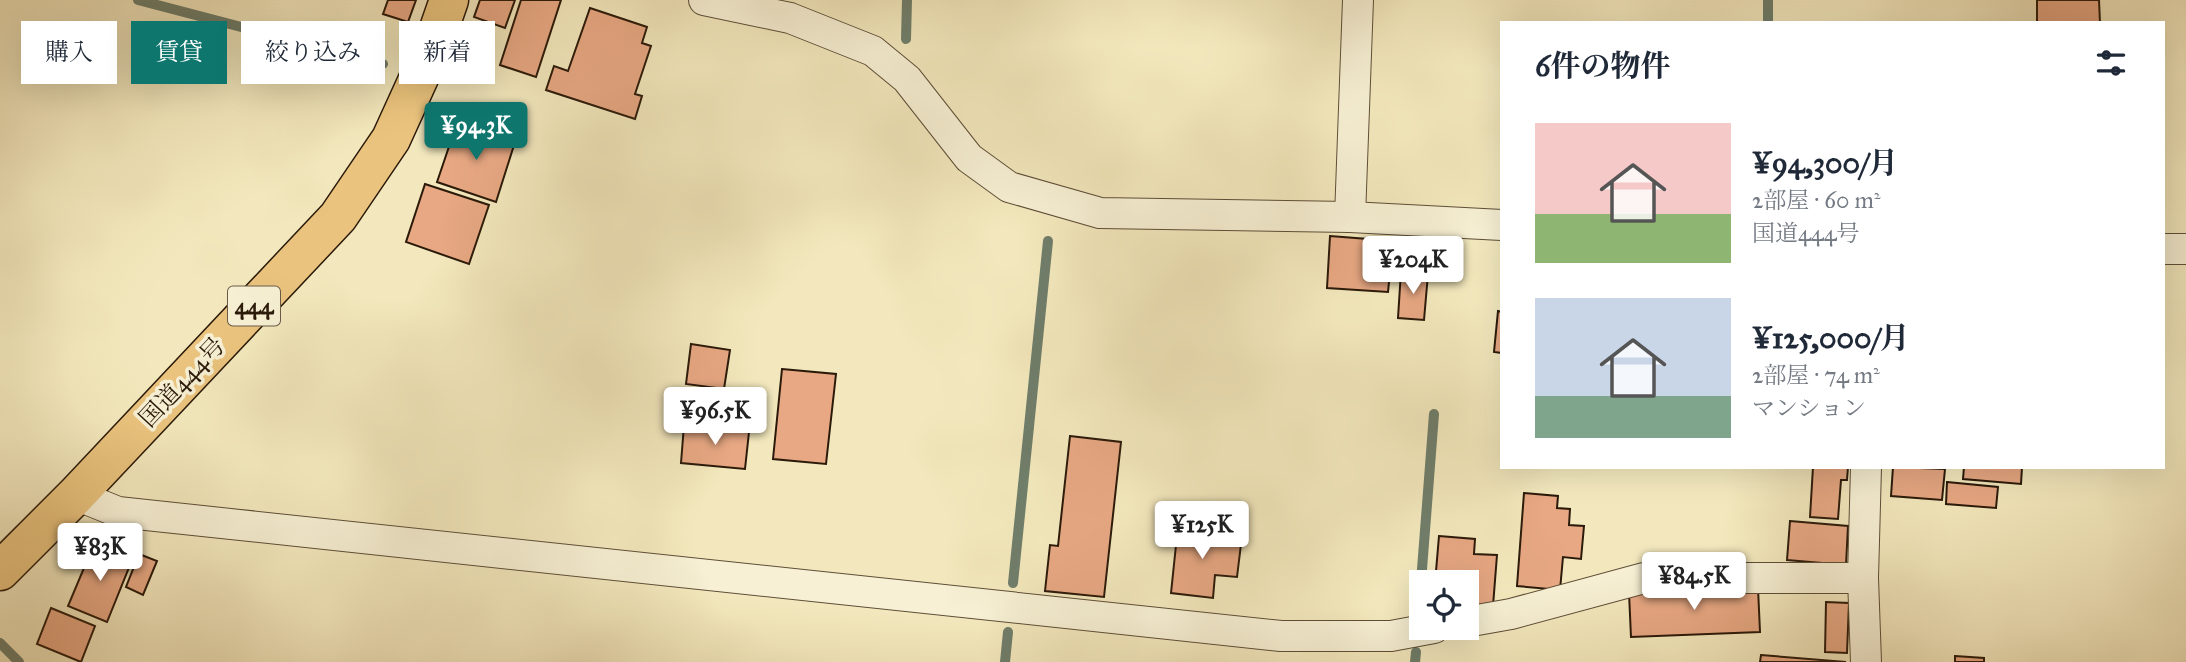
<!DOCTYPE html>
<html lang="ja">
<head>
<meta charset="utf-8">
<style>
	body { margin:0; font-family:"IM FELL Great Primer","Noto Serif JP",serif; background:#f6f6f7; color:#1f2937; height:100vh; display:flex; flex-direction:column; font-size:26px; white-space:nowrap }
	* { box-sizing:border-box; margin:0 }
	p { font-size:23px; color:#747a83 }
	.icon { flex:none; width:38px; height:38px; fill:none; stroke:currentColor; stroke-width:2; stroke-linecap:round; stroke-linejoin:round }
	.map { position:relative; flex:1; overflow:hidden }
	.sheet { position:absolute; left:1500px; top:21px; width:665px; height:448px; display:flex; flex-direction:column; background:#fff; border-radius:0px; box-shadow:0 7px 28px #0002 }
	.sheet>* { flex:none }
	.banner { position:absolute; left:21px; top:21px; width:665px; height:63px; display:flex; gap:14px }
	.fabs { position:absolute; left:1409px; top:570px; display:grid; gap:14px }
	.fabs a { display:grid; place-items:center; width:70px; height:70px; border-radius:0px; background:#fff; box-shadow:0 7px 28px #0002; font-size:35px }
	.price { position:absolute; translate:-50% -60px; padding:0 16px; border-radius:7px; background:#fff; color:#222; font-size:23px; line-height:46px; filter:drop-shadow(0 2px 4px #0008) }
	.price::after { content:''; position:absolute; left:50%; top:42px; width:21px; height:16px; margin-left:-10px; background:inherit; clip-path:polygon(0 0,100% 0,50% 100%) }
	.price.selected { background:#0f766e; color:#fff }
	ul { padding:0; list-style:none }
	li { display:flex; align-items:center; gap:21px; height:175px; padding:0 35px }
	li span { display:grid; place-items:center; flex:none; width:196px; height:140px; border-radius:0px; color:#555 }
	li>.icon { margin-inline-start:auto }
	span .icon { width:84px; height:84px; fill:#fffc; stroke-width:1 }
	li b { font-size:30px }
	h2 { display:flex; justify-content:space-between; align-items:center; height:84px; padding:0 35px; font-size:30px }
	.tag { padding:0 24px; border-radius:0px; background:#fff; box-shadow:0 7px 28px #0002; font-size:24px; line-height:63px }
	.tag.selected { background:#0f766e; color:#fff }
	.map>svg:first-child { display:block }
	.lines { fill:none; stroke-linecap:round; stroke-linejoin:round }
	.stream { stroke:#6f7e6b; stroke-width:10 }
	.building { fill:#e7a883; stroke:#2b1a0a; stroke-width:2 }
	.minor-casing { stroke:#5d4e37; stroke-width:32 }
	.trunk-casing { stroke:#2b1a0a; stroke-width:41 }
	.minor { stroke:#f7f0d4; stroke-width:30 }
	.trunk { stroke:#eac47e; stroke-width:38 }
	.labels { text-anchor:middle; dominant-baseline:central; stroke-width:7; stroke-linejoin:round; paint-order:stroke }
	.shield { fill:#f7f0d4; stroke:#685a47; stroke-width:2 }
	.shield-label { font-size:23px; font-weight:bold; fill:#2b1a0a }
	.street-label { font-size:24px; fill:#2b1a0a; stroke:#f7f0d4 }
</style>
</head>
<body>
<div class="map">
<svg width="2186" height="662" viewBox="0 0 2186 662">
	<rect width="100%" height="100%" fill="#f3e8bd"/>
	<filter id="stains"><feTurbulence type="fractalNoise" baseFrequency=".00286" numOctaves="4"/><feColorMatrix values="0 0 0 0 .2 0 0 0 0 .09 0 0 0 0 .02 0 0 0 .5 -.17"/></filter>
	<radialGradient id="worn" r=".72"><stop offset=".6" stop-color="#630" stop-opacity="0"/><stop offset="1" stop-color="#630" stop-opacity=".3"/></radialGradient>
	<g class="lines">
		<!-- stream -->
		<g class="stream">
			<path d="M138 0 383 64"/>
			<path d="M1768 23V0"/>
			<path d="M906 39 907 0"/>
			<path d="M1013 583 1048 241"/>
			<path d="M1419 608 1434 414"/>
			<path d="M0 643 19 662"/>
			<path d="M1005 662 1008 632"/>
			<path d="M1415 662 1416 652"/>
		</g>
	</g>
	<!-- building -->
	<g class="building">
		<path d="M388 0H416L408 22 383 14Z"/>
		<path d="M480 0H515L505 28 474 17Z"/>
		<path d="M521 0H561L536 77 500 65Z"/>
		<path d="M2037 0H2099L2100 23H2037Z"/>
		<path d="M590 8 647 27 642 43 651 46 635 94 642 96 635 119 546 90 554 66 568 71Z"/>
		<path d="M457 123 515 142 496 202 437 182Z"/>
		<path d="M425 184 489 205 469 264 406 242Z"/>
		<path d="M1330 236 1393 241 1388 292 1327 288Z"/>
		<path d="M1401 271 1428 274 1424 320 1398 318Z"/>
		<path d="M1498 311 1502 312V353L1494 352Z"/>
		<path d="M691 344 730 350 724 389 686 384Z"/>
		<path d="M782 369 836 374 826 464 773 459Z"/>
		<path d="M684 425 749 432 745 469 681 463Z"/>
		<path d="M1070 436 1121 442 1104 597 1045 591 1050 545 1058 546Z"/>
		<path d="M1813 467H1848L1847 480H1841L1838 519 1810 517Z"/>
		<path d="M1893 467 1945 469 1942 500 1891 496Z"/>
		<path d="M1964 467H2022L2021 484 1963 479Z"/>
		<path d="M1947 482 1998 487 1996 508 1946 504Z"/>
		<path d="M1524 493 1558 496 1557 508 1570 509 1569 525 1584 526 1581 559 1563 557 1560 590 1517 586Z"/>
		<path d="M1790 521 1848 526 1846 565 1787 560Z"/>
		<path d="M1178 526 1220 530 1219 541 1241 544 1237 577 1215 575 1213 598 1171 593Z"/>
		<path d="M1439 536 1475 539 1474 554 1497 555 1493 606 1470 604 1469 609H1466V583H1435Z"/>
		<path d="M94 544 132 560 107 622 68 606Z"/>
		<path d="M139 554 157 561 143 595 126 587Z"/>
		<path d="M1758 588 1760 632 1631 637 1629 593Z"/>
		<path d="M1826 602 1849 603 1847 653 1825 652Z"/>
		<path d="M51 608 95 626 81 662 37 644Z"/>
		<path d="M1761 655 1846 662H1760Z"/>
		<path d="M1955 656 1984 658V662H1955Z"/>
	</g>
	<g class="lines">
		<defs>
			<g id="minor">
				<path d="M704 0 790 18 873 51 907 79 969 158 1009 187 1100 213 1350 217 1502 225"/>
				<path d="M1350 217 1358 0"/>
				<path d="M2163 249H2186"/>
				<path d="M1866 467 1863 578 1866 662"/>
				<path d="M76 495 118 512 1281 636H1391L1434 628"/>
				<path d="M1466 622 1511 614 1644 578H1863"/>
			</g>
			<path id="trunk" d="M0 571 76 495 338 217 391 139 432 49 449 0"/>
		</defs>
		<!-- minor casing -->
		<use href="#minor" class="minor-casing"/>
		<!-- trunk casing -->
		<use href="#trunk" class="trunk-casing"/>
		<!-- minor -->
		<use href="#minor" class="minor"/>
		<!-- trunk -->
		<use href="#trunk" class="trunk"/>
	</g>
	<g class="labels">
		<!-- shield labels -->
		<rect class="shield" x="228" y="286.5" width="52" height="39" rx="5"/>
		<g class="shield-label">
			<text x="254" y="306">444</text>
		</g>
		<!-- street labels -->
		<g class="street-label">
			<text transform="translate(182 382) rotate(-47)">国道444号</text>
		</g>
	</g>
	<rect width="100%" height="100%" filter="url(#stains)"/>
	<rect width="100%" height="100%" fill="url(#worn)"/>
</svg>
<div class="fabs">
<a><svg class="icon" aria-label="locate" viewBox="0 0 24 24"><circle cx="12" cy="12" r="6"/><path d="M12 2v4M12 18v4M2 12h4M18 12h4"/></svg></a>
</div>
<b class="price selected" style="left:476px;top:162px">¥94.3K</b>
<b class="price" style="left:1413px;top:296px">¥204K</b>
<b class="price" style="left:715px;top:447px">¥96.5K</b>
<b class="price" style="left:1202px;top:561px">¥125K</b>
<b class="price" style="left:100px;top:583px">¥83K</b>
<b class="price" style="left:1694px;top:612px">¥84.5K</b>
<div class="banner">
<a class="tag">購入</a>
<a class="tag selected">賃貸</a>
<a class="tag">絞り込み</a>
<a class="tag">新着</a>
</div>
<section class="sheet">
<h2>6件の物件<svg class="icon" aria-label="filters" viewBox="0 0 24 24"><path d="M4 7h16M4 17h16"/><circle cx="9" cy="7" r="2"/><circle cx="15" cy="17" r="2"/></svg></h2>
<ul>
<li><span style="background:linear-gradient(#f6c9c9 65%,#8fb573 0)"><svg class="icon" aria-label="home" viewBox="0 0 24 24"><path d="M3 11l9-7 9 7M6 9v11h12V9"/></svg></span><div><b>¥94,300/月</b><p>2部屋 · 60 m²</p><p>国道444号</p></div></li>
<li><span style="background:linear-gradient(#c9d6e8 70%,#7fa58c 0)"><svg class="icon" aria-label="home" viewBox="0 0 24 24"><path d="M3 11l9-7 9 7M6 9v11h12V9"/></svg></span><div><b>¥125,000/月</b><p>2部屋 · 74 m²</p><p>マンション</p></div></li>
</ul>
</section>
</div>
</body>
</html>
